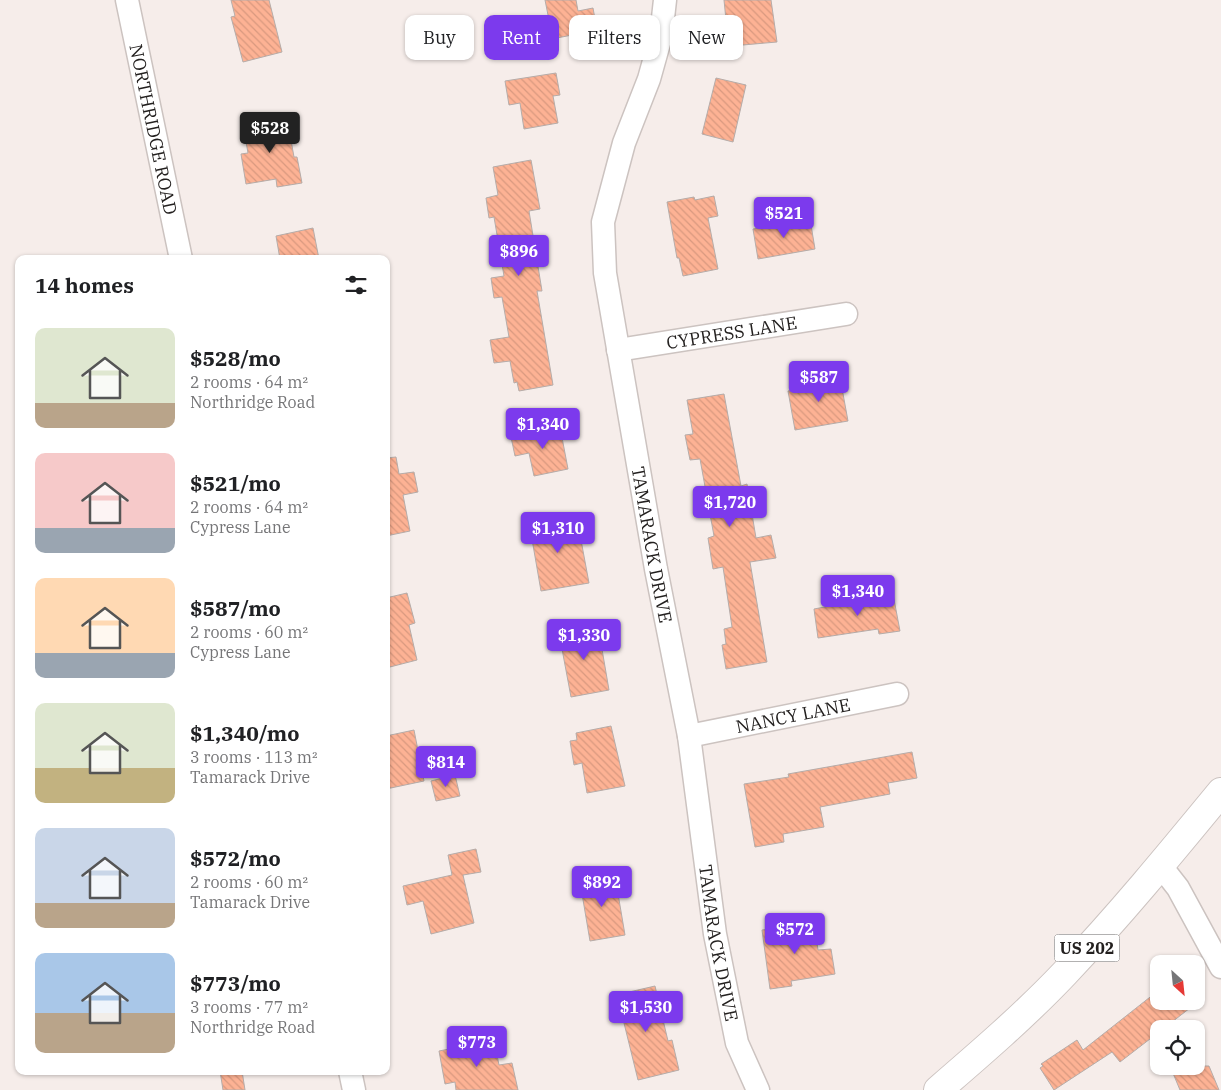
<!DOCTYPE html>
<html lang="en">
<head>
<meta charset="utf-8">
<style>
	body { margin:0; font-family:"IBM Plex Serif",serif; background:#f2f2f2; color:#202124; height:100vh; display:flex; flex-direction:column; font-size:19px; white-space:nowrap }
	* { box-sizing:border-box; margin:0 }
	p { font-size:16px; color:#757577 }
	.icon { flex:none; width:28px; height:28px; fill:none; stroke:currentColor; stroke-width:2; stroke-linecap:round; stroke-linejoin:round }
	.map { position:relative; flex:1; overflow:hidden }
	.details { position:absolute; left:15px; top:255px; width:375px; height:820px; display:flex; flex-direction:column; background:#fff; border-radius:10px; box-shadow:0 1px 4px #0004 }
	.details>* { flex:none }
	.top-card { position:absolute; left:405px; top:15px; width:475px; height:45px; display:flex; gap:10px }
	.needle { width:32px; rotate:153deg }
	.fabs { position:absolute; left:1150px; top:955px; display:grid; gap:10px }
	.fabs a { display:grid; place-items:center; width:55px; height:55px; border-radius:10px; background:#fff; box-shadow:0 1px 4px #0004; font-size:25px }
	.price { position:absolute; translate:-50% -42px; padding:0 11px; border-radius:5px; background:#7c3aed; color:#fff; font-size:16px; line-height:32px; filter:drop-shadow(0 1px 2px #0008) }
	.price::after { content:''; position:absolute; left:50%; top:30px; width:15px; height:11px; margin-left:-8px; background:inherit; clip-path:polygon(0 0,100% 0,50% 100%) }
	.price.on { background:#222; color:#fff }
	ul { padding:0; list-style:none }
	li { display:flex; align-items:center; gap:15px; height:125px; padding:0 20px }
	li span { display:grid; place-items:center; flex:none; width:140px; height:100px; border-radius:10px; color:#555 }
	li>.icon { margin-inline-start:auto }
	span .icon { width:60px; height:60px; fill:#fffc; stroke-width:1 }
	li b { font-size:21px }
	h2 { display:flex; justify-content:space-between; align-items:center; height:60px; padding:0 20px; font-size:21px }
	.chip { padding:0 18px; border-radius:10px; background:#fff; box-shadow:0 1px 4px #0004; font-size:18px; line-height:45px }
	.chip.on { background:#7c3aed; color:#fff }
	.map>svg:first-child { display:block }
	.building { fill:url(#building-back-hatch); stroke:#b5aca9 }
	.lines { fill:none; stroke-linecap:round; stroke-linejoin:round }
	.street-casing { stroke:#ccc3c0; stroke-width:25 }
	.primary-casing { stroke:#ccc3c0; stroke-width:30 }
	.street { stroke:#fff; stroke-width:22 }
	.primary { stroke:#fff; stroke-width:28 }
	.labels { text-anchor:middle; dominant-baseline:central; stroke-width:4; stroke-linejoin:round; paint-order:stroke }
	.shield { fill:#fff; stroke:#656362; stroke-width:1 }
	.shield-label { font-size:16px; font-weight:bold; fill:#23201f }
	.street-label { font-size:18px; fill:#23201f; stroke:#fff }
</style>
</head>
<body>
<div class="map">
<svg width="1221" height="1090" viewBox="0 0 1221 1090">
	<defs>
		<pattern id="building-back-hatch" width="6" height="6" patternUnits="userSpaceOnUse" patternTransform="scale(1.25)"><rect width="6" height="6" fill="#fdb294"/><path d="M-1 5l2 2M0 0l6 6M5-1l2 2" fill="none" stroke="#d9997f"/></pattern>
	</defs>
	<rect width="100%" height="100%" fill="#f6edea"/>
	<!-- building -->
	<g class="building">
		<path d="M231 0H269L282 52 243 62 231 17 235 16Z"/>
		<path d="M545 0H576L578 11 593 8 597 30 547 40 544 21 549 20Z"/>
		<path d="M724 0H771L777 42 720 47 717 21 726 20Z"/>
		<path d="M556 73 560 95 553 96 558 123 524 129 520 103 509 105 505 81Z"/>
		<path d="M716 78 746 85 733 142 702 134Z"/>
		<path d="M287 118 294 157H297L302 183 277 187 276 179 246 184 241 154 248 153 243 125Z"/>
		<path d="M531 160 540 209 529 211 542 291H537L553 385 519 391 517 382 514 383 510 361 494 363 490 340 509 337 502 297 494 298 491 278 504 276 494 217 489 218 486 198 498 195 493 167Z"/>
		<path d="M714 196 718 216 708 218 718 269 683 276 679 258H677L667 202 694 197 695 200Z"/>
		<path d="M810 219 815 249 758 259 753 229Z"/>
		<path d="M313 228 319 259H280L276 236Z"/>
		<path d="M839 372 848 421 795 430 788 391 812 387 810 377Z"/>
		<path d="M724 394 741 486 747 484 756 538 771 535 776 558 750 562 767 662 726 669 722 645 726 644 724 629 732 627 723 567 713 569 708 538 714 536 700 459 690 460 685 435 693 434 687 400Z"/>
		<path d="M560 427 568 469 534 476 529 453 515 456 511 437Z"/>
		<path d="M396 457 399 474 414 472 418 492 403 495 410 531 386 536V458Z"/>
		<path d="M564 516 566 527 578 524 589 583 541 591 529 522Z"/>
		<path d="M407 593 415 623 409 625 417 660 386 668V598Z"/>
		<path d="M893 594 900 631 879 634 878 629 818 638 814 609Z"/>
		<path d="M598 626 609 690 571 697 559 633Z"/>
		<path d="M611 726 625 786 587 793 582 763 574 765 570 741 577 740 576 733Z"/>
		<path d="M414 730 424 781 386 789V736Z"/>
		<path d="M912 752 917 778 888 783 890 794 820 807 824 827 783 834 784 842 755 847 744 784 789 777 788 774Z"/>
		<path d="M455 775 460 796 436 801 431 781Z"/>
		<path d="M476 849 481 872 463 875 474 923 431 934 423 901 407 905 403 886 452 875 448 855Z"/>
		<path d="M615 876 625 935 590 941 580 882Z"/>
		<path d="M814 923 818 950 831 949 835 974 791 981 792 986 770 989 762 930Z"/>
		<path d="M655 986 668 1041 672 1040 679 1070 638 1080 623 1019 618 1021 612 996Z"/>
		<path d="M1159 990V1001H1199L1163 1029H1159V1032L1120 1062 1112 1052 1054 1090 1040 1068 1043 1066 1041 1064 1077 1040 1083 1050Z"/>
		<path d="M494 1040 499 1065 512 1063 518 1090H456L455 1082 445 1084 439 1051Z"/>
		<path d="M1170 1066H1209L1219 1090H1180Z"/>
		<path d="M220 1071H242L245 1090H223Z"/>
	</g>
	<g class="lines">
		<defs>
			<g id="street">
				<path id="s1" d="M127 0 181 259"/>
				<path id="s2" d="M665 0 661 36 649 79 624 143 603 222 605 273 656 569 689 736 715 934 737 1043 758 1090"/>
				<path id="s3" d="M618 350 846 314"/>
				<path id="s4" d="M689 736 897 694"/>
				<path d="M1160 865 1178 888 1221 967"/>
				<path d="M350 1071 354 1090"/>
			</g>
			<path id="primary" d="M938 1090C981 1053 1025 1015 1064 974 1119 916 1170 854 1221 792"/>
		</defs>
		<!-- street casing -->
		<use href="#street" class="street-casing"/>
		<!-- primary casing -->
		<use href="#primary" class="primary-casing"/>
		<!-- street -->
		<use href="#street" class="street"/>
		<!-- primary -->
		<use href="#primary" class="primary"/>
	</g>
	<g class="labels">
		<!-- shield labels -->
		<rect class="shield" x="1054.5" y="934.5" width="65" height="27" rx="4"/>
		<g class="shield-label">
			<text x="1087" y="948">US 202</text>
		</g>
		<!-- street labels -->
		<g class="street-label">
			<text stroke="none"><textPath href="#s1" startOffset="132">NORTHRIDGE ROAD</textPath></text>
			<text stroke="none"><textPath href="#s3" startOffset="115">CYPRESS LANE</textPath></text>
			<text stroke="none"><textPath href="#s2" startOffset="558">TAMARACK DRIVE</textPath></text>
			<text stroke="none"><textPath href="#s4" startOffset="106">NANCY LANE</textPath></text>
			<text stroke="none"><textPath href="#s2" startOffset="962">TAMARACK DRIVE</textPath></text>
		</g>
	</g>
</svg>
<div class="fabs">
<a><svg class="needle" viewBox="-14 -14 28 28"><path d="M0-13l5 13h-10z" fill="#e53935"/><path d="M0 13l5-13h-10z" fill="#757577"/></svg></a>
<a><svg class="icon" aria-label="locate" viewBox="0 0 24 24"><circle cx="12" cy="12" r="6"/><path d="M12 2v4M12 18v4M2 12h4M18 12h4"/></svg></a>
</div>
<b class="price on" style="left:270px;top:154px">$528</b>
<b class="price" style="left:784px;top:239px">$521</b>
<b class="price" style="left:519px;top:277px">$896</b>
<b class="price" style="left:819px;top:403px">$587</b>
<b class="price" style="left:543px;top:450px">$1,340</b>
<b class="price" style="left:730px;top:528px">$1,720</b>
<b class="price" style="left:558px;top:554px">$1,310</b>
<b class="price" style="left:858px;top:617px">$1,340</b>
<b class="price" style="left:584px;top:661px">$1,330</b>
<b class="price" style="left:446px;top:788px">$814</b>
<b class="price" style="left:602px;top:908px">$892</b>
<b class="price" style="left:795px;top:955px">$572</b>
<b class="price" style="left:646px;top:1033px">$1,530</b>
<b class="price" style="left:477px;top:1068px">$773</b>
<div class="top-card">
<a class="chip">Buy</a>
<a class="chip on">Rent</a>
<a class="chip">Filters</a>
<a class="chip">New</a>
</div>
<section class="details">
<h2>14 homes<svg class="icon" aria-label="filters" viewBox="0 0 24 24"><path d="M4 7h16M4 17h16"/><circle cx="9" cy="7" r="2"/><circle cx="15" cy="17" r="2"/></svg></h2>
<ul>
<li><span style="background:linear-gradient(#dfe7d0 75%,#b9a48a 0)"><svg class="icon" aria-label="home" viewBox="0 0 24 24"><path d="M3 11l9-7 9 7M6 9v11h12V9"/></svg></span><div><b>$528/mo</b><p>2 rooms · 64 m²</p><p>Northridge Road</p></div></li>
<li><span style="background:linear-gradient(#f6c9c9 75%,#9aa5b1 0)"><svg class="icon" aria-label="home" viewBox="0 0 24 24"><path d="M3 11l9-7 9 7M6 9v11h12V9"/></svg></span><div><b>$521/mo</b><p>2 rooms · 64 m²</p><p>Cypress Lane</p></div></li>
<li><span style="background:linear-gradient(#ffd9b3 75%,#9aa5b1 0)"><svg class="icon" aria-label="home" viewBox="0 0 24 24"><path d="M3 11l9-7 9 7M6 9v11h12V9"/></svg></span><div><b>$587/mo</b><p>2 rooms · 60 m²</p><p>Cypress Lane</p></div></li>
<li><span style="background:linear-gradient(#dfe7d0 65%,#c2b280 0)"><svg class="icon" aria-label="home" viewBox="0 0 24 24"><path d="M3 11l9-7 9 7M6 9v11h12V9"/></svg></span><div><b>$1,340/mo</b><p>3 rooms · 113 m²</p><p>Tamarack Drive</p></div></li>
<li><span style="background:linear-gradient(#c9d6e8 75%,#b9a48a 0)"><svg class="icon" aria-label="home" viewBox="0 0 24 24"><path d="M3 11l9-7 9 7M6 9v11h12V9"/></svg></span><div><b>$572/mo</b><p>2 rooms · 60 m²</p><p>Tamarack Drive</p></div></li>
<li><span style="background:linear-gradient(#a9c7e8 60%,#b9a48a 0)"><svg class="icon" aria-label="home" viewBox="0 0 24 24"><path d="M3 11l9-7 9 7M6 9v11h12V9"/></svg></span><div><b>$773/mo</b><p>3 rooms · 77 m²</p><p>Northridge Road</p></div></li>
</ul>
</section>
</div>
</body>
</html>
